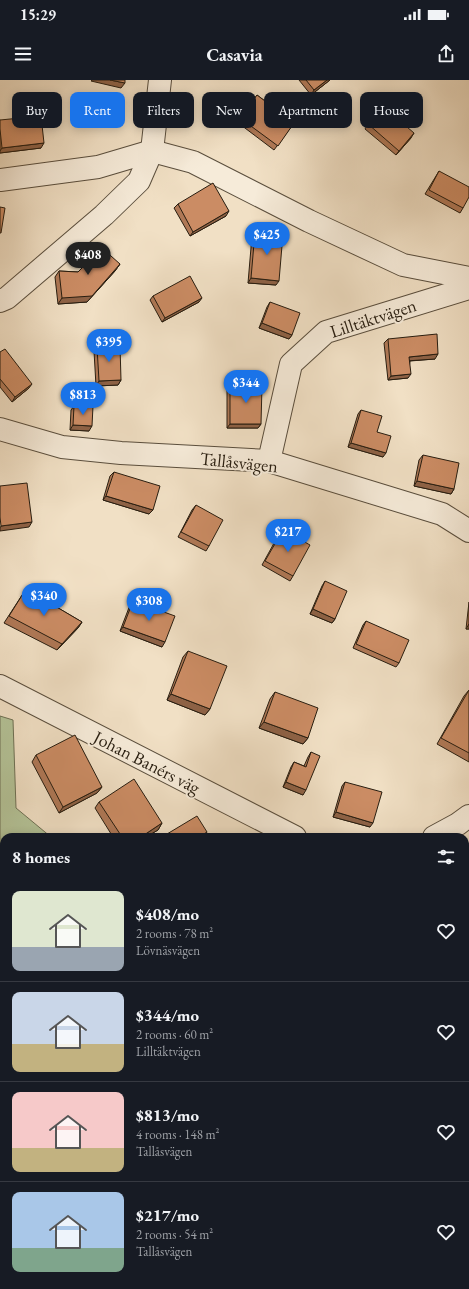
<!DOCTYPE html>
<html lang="en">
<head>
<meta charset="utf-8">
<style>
	body { margin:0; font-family:"EB Garamond",serif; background:#20242c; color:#f1f3f6; height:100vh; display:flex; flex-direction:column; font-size:15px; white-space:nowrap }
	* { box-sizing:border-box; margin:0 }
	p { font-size:13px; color:#9ea1a6 }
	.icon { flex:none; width:22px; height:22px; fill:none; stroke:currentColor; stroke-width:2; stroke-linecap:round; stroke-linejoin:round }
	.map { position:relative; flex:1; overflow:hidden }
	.side { position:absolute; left:0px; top:753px; width:469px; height:456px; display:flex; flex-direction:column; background:#171b24; border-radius:12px 12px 0 0; box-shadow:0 2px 10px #0003 }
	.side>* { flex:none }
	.guide { position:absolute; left:12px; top:12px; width:445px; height:36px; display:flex; gap:8px }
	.price { position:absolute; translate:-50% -34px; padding:0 9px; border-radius:14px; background:#1a73e8; color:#fff; font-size:13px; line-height:26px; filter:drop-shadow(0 1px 2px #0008) }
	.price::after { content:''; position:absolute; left:50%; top:24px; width:12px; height:9px; margin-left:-6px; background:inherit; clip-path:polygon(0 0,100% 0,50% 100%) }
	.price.on { background:#222; color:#fff }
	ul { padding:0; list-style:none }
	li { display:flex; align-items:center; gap:12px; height:100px; padding:0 12px }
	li+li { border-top:1px solid #363941 }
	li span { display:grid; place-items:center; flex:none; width:112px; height:80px; border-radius:8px; color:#555 }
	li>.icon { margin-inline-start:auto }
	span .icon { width:48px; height:48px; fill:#fffc; stroke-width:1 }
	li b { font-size:17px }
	h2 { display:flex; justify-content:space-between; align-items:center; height:48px; padding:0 12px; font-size:17px }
	.tag { padding:0 14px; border-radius:8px; background:#171b24; box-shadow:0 2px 10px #0003; font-size:14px; line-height:36px }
	.tag.on { background:#1a73e8; color:#fff }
	.status { display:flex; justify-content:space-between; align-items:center; height:28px; padding:0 20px; background:#171b24; direction:ltr }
	.status svg { height:11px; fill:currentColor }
	header { display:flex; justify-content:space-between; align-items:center; height:52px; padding:0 12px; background:#171b24; font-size:18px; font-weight:700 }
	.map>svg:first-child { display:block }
	.green { fill:#b4c398; stroke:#6e7054 }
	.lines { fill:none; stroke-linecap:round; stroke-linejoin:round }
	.minor-casing { stroke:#5a4e3d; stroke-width:24 }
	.minor { stroke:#f6ebd9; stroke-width:22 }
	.wall { fill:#af7856; stroke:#271d10 }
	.shaded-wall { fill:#8e6246; stroke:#271d10 }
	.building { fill:#cb8c64; stroke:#271d10 }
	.labels { text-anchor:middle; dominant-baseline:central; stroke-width:4; stroke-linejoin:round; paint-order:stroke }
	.street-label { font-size:18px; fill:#271d10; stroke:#f6ebd9 }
</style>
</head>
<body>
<div class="status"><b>15:29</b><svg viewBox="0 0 49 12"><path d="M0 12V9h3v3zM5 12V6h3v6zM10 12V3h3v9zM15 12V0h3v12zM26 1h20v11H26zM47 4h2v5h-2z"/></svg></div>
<header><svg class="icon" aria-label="menu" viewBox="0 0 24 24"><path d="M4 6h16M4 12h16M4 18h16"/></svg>Casavia<svg class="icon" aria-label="share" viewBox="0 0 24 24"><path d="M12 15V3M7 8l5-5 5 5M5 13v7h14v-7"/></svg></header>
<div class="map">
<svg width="469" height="1209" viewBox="0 0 469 1209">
	<rect width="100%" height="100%" fill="#f1e0c5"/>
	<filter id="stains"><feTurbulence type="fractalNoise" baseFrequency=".005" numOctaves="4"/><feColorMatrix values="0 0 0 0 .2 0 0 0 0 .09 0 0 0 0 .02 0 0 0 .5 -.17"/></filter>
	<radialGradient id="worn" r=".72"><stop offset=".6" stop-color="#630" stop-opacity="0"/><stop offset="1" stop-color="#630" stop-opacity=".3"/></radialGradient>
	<!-- green -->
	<g class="green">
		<path d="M0 636 13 640 16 728 51 757H4V989L0 994Z"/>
		<path d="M469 1092V1209H460L452 1205H465V1093Z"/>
	</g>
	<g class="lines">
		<defs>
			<g id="minor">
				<path d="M0 100 98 87 152 71 193 82 309 141 403 185 469 198"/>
				<path d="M0 221 7 218 104 135 139 101 152 71 160 0"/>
				<path d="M0 349 62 367 121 373 269 381 442 434 469 451"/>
				<path d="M269 381 291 284 326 252 469 208"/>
				<path d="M0 606 295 757"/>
				<path d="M434 757 458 744 469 736"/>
				<path d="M465 852 469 853"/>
				<path d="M0 1158 4 1159"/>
				<path d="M90 1205 97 1209"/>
			</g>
		</defs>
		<!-- minor casing -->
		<use href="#minor" class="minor-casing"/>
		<!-- minor -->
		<use href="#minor" class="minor"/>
	</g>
	<!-- wall -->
	<g class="wall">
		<path d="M299 0H330L311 15Z"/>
		<path d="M257 15 294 43 274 70 237 42Z"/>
		<path d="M395 34 411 42 407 47 411 58 396 75 365 49 368 44Z"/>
		<path d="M0 40 41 68 0 73Z"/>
		<path d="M439 91 463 128 460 133 425 114 436 96Z"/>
		<path d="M178 124 226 136 190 156 174 128Z"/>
		<path d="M255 152 276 205 248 203 252 156Z"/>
		<path d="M120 184 115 191 87 222 58 224 55 197 59 191 78 192Z"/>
		<path d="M153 216 199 222 162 242 150 220Z"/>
		<path d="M270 222 292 255 289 259 259 248 267 227Z"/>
		<path d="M388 259 435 279 410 281 408 298 388 300 384 263Z"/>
		<path d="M97 267 121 300 118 305 96 306 94 271Z"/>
		<path d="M0 272 29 308 12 322 0 307Z"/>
		<path d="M230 305 261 344 258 348H227V309Z"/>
		<path d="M74 326 89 351 70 350 71 330Z"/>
		<path d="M361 330 377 352 383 377 348 367 358 334Z"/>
		<path d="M423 375 454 409 451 414 414 406 419 380Z"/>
		<path d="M114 392 153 430 149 434 103 420 110 396Z"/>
		<path d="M196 425 209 466 206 471 178 457 192 430Z"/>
		<path d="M283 450 293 496 290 501 262 485 279 454Z"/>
		<path d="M325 501 335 539 332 543 310 534 322 506Z"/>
		<path d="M26 509 82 542 78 548 57 570 4 543Z"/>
		<path d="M133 521 162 567 120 551 130 525Z"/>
		<path d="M469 522V549H466Z"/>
		<path d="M366 541 399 583 396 587 353 568 363 545Z"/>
		<path d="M188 571 210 629 205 635 167 620 183 577Z"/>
		<path d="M469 610V682L437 664 464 616Z"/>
		<path d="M275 612 308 658 303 664 259 648 270 619Z"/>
		<path d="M311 672 303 715 283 707 291 687 294 682 304 686 308 677Z"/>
		<path d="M36 675 102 707 97 713 59 733 32 682Z"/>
		<path d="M345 702 370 747 333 737 342 706Z"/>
		<path d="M99 722 162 743 158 750 146 757H113L95 728Z"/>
		<path d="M469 920V945L465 944V930L467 923Z"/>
	</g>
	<!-- shaded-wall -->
	<g class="shaded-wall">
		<path d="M92 0H110L125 3 121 8 91 1Z"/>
		<path d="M327 0H330L311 15 314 10Z"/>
		<path d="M414 53 411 58 396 75 399 71Z"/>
		<path d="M44 63 41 68 0 73V71L2 68Z"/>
		<path d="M229 131 226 136 190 156 193 152Z"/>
		<path d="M120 184 115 191 87 222 58 224 62 218Z"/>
		<path d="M251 198 279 201 276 205 248 203Z"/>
		<path d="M202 218 199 222 162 242 165 238Z"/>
		<path d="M262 243 292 255 289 259 259 248Z"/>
		<path d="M438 274 435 279 406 281 409 277Z"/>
		<path d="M411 294 408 298 388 300 391 296Z"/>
		<path d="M121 300 118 305 96 306 99 301Z"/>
		<path d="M32 304 29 308 12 322 15 317Z"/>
		<path d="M230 344H261L258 348H227Z"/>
		<path d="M73 345 92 346 89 351 70 350Z"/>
		<path d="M351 363 386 373 383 377 348 367Z"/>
		<path d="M417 401 454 409 451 414 414 406Z"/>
		<path d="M106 416 153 430 149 434 103 420Z"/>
		<path d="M32 442 29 447 0 451V448L1 446Z"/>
		<path d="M313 529 335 539 332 543 310 534Z"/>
		<path d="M82 542 78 548 57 570 62 564Z"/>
		<path d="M469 544V549H466Z"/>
		<path d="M123 547 165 562 162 567 120 551Z"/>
		<path d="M171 614 210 629 205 635 167 620Z"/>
		<path d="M264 642 308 658 303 664 259 648Z"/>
		<path d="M286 702 306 710 303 715 283 707Z"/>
		<path d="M102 707 97 713 59 733 63 727Z"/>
		<path d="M336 732 373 743 370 747 333 737Z"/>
		<path d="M162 743 158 750 146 757H141Z"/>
		<path d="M207 752 204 757H199Z"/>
		<path d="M465 804 469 805V811L465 809Z"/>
		<path d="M466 937H469V945L465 944V939Z"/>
		<path d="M465 997 469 998V1005L465 1004Z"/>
		<rect x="465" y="1062" width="4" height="7"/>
	</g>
	<!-- building -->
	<g class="building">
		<path d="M110 0H125V3Z"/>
		<path d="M306 0H327L314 10Z"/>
		<path d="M257 15 294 43 278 66 240 38Z"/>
		<path d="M385 25 395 34 401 27 414 38 407 47 414 53 399 71 368 44Z"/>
		<path d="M41 36 44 63 2 68 0 49V40Z"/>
		<path d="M439 91 469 107V117L463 128 429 110Z"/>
		<path d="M213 103 229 131 193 152 178 124Z"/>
		<path d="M0 127 5 128 1 153H0Z"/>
		<path d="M255 152 283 154 279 201 251 198Z"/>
		<path d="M102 168 120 184 92 216 62 218 59 191 78 192Z"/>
		<path d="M190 196 202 218 165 238 153 216Z"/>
		<path d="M270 222 300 233 292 255 262 243Z"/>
		<path d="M437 254 438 274 409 277 411 294 391 296 388 259Z"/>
		<path d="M120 266 121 300 99 301 97 267Z"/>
		<path d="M5 269 32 304 15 317 0 299V272Z"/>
		<path d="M230 305H262L261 344H230Z"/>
		<path d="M74 326H93L92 346 73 345Z"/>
		<path d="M361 330 382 336 377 352 391 356 386 373 351 363Z"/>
		<path d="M423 375 459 383 454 409 417 401Z"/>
		<path d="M114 392 160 406 153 430 106 416Z"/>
		<path d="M27 403 32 442 1 446 0 437V406Z"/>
		<path d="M196 425 223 440 209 466 181 452Z"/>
		<path d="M283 450 310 465 293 496 265 481Z"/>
		<path d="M325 501 347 511 335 539 313 529Z"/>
		<path d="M26 509 82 542 62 564 9 536Z"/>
		<path d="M133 521 175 536 165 562 123 547Z"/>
		<path d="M366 541 409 560 399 583 356 564Z"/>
		<path d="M188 571 227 586 210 629 171 614Z"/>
		<path d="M469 610V673L441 658Z"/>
		<path d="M275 612 318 628 308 658 264 642Z"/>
		<path d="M75 655 102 707 63 727 36 675Z"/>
		<path d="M311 672 320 676 306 710 286 702 294 682 306 687Z"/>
		<path d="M134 699 162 743 141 757H122L99 722Z"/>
		<path d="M345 702 382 712 373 743 336 732Z"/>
		<path d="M197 736 207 752 199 757H162Z"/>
		<path d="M465 776 469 777V805L465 804Z"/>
		<path d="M469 926V937H466Z"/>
		<path d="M465 979H469V998L465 997Z"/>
		<rect x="465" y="1013" width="4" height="49"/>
		<path d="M0 1085 4 1087 0 1094Z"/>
		<path d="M184 1205H234L232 1209H181Z"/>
	</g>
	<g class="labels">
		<!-- street labels -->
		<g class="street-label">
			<text transform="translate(373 238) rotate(-18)">Lilltäktvägen</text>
			<text transform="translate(239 382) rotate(6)">Tallåsvägen</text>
			<text transform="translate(147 682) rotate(27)">Johan Banérs väg</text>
		</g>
	</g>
	<rect width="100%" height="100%" filter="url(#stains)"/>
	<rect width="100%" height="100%" fill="url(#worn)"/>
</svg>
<b class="price" style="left:267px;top:176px">$425</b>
<b class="price on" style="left:88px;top:196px">$408</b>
<b class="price" style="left:109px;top:283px">$395</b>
<b class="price" style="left:246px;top:324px">$344</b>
<b class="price" style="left:83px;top:336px">$813</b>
<b class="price" style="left:288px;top:473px">$217</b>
<b class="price" style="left:44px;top:537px">$340</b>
<b class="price" style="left:149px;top:542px">$308</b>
<div class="guide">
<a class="tag">Buy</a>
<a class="tag on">Rent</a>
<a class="tag">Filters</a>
<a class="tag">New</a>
<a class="tag">Apartment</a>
<a class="tag">House</a>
</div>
<section class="side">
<h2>8 homes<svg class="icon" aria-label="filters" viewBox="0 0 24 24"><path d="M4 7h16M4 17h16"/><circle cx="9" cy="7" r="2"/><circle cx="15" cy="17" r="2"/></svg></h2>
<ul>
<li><span style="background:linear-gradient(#dfe7d0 70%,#9aa5b1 0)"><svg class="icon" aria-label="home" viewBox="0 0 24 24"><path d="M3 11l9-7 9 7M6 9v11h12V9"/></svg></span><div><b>$408/mo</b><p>2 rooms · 78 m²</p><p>Lövnäsvägen</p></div><svg class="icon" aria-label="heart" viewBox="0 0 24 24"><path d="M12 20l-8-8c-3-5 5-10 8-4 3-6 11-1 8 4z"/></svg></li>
<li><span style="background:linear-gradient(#c9d6e8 65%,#c2b280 0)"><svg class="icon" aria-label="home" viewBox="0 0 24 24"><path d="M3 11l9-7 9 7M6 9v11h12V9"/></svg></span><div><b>$344/mo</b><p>2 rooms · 60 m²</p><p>Lilltäktvägen</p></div><svg class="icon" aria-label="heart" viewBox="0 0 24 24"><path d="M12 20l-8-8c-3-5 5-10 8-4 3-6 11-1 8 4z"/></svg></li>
<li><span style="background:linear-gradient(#f6c9c9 70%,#c2b280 0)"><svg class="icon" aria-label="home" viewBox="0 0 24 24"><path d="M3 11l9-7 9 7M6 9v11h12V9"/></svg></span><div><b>$813/mo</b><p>4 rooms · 148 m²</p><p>Tallåsvägen</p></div><svg class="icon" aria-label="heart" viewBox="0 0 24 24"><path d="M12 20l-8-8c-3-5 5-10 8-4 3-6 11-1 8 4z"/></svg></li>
<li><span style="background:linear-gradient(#a9c7e8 70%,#7fa58c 0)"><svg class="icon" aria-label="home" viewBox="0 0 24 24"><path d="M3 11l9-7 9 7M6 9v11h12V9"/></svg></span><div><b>$217/mo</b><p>2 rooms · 54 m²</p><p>Tallåsvägen</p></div><svg class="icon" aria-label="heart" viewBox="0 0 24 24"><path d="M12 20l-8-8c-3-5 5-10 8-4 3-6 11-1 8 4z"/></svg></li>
</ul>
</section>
</div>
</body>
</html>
